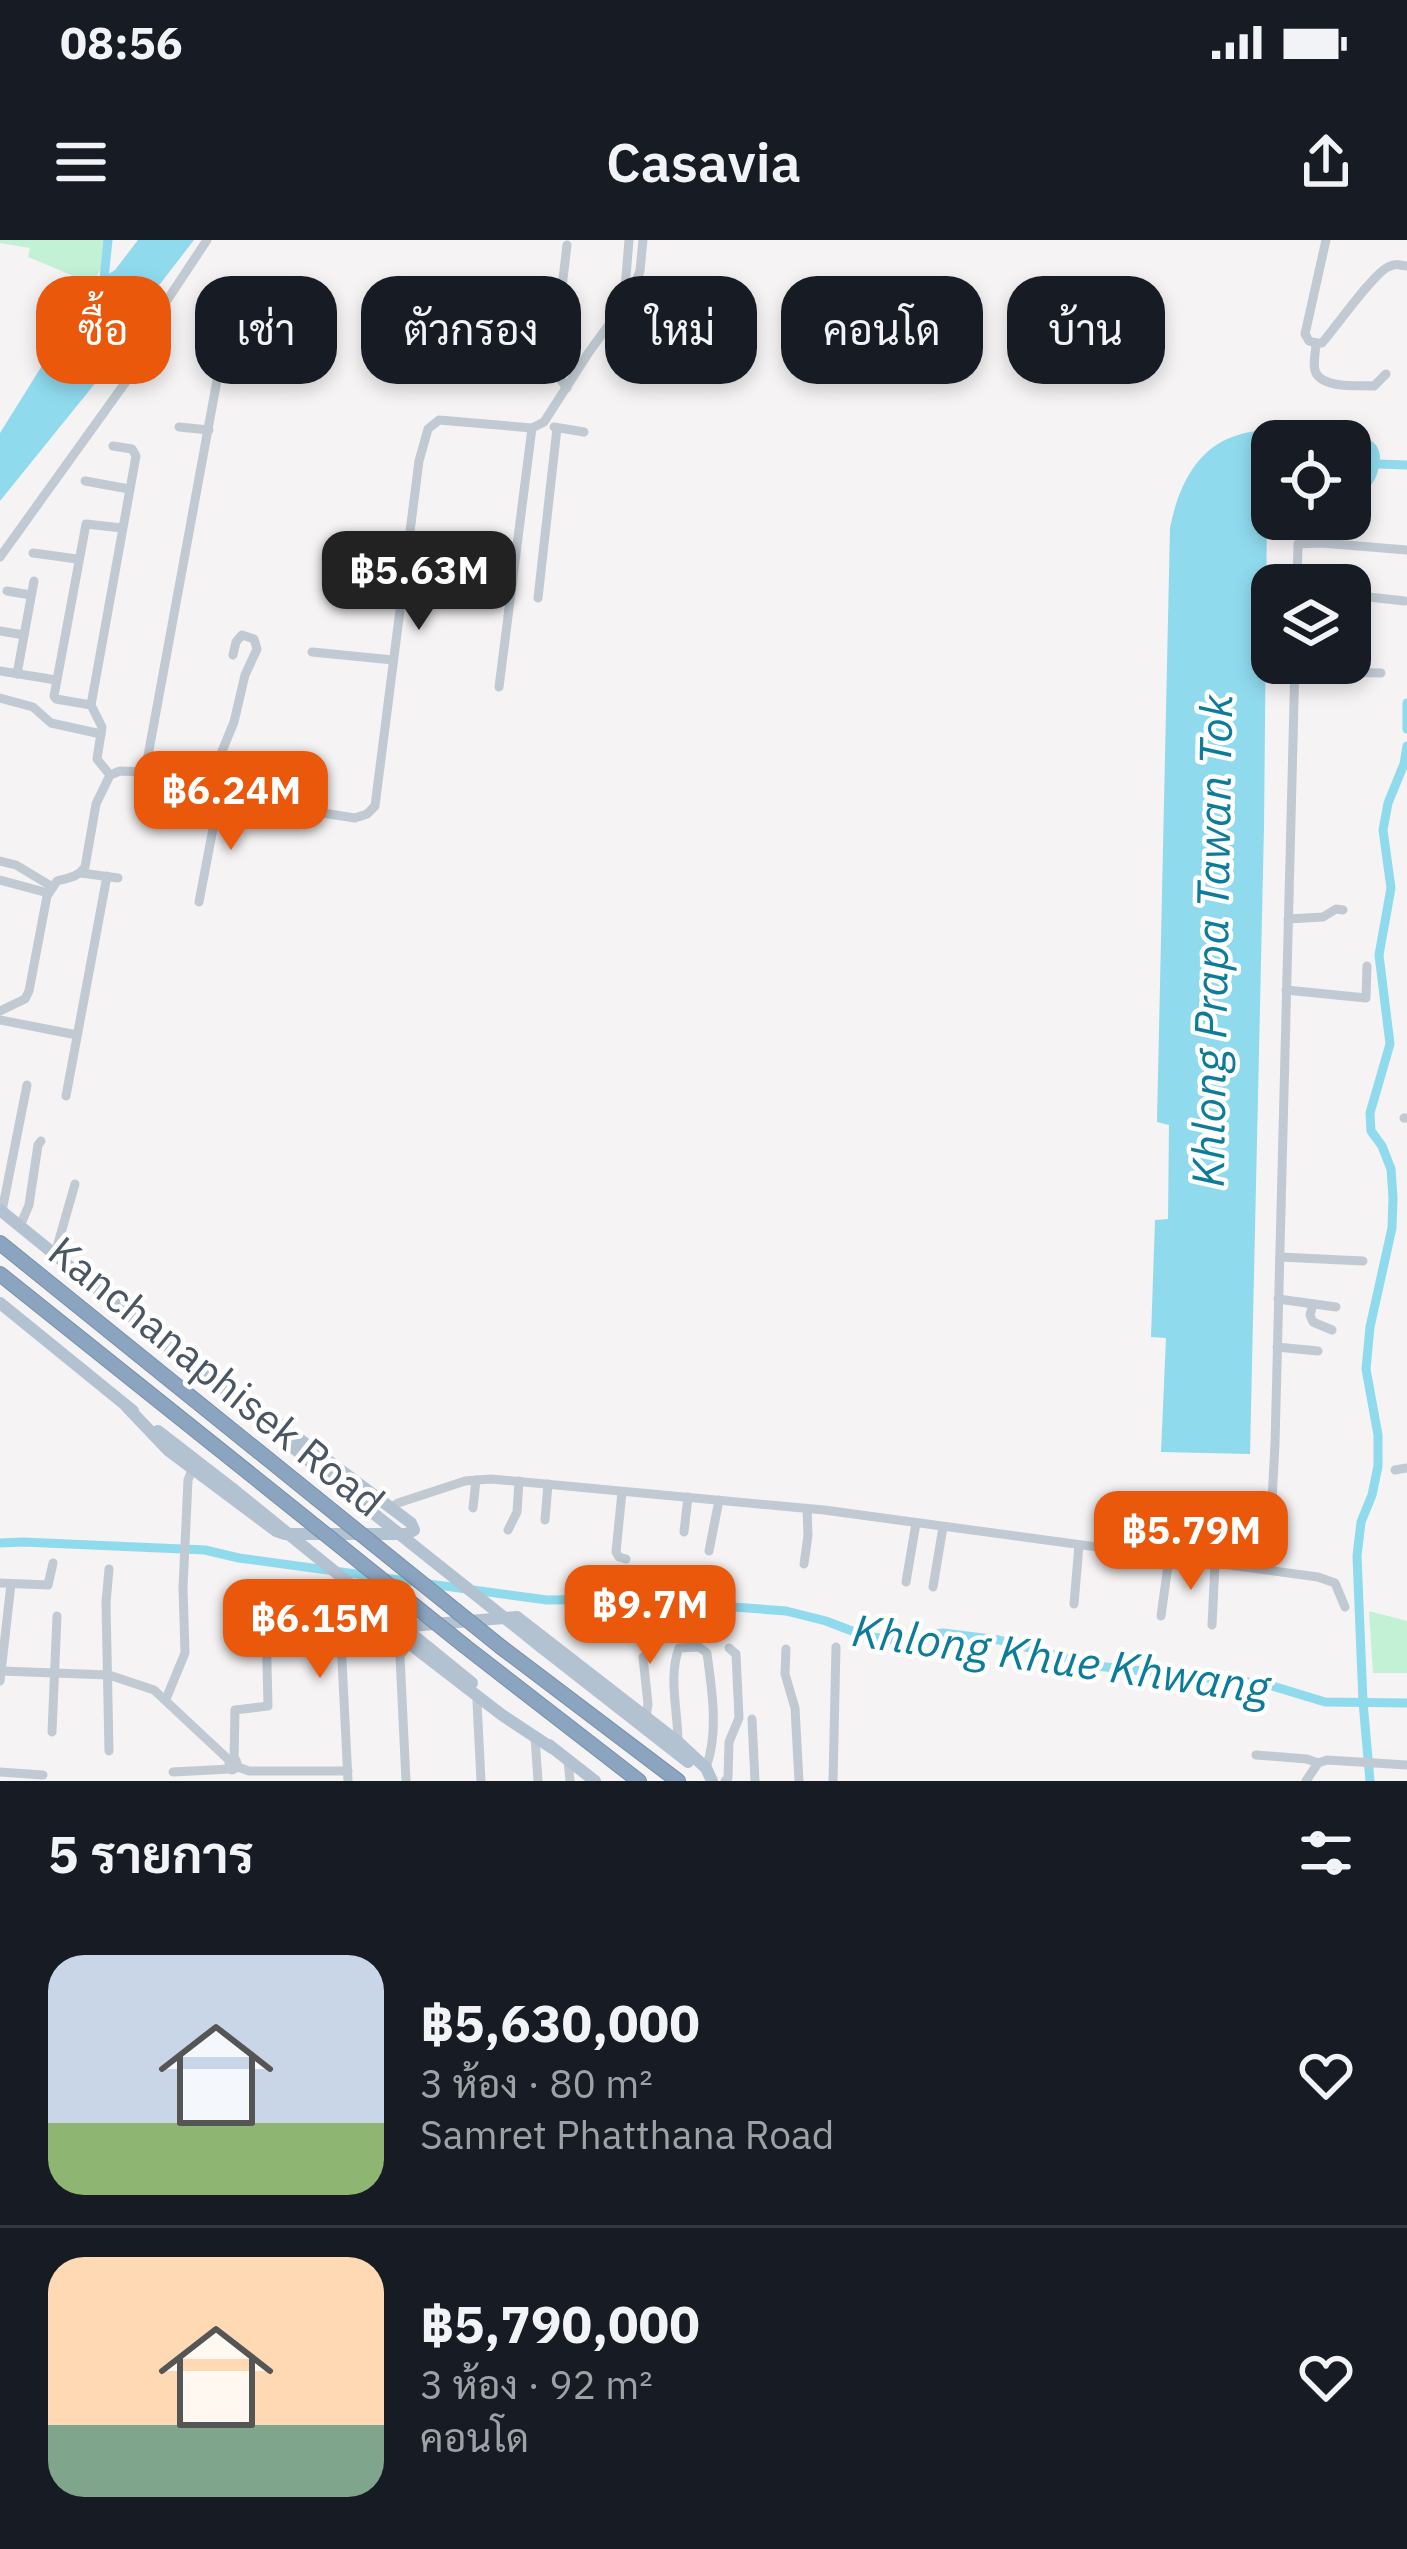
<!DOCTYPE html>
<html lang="th">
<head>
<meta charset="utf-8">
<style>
	body { margin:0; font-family:"IBM Plex Sans",Sarabun,sans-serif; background:#242831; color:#f1f3f6; height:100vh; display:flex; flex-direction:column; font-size:45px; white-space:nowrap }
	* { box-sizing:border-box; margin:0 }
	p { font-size:39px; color:#9ea1a6 }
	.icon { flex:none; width:66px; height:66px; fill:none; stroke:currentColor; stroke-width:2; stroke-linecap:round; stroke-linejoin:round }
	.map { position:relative; height:1541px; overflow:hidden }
	.sheet { display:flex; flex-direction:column; background:#171b24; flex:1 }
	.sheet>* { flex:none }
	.banner { position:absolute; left:36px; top:36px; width:1335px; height:108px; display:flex; gap:24px }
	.buttons { position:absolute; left:1251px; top:180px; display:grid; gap:24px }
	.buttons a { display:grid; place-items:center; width:120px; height:120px; border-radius:24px; background:#171b24; box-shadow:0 6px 18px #0003; font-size:60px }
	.price { position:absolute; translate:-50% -102px; padding:0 27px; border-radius:24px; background:#ea580c; color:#fff; font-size:39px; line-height:78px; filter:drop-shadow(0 3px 6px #0008) }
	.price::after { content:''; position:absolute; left:50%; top:72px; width:36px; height:27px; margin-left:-18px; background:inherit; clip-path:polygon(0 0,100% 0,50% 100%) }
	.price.active { background:#222; color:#fff }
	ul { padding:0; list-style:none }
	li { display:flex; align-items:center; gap:36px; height:300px; padding:0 48px }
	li+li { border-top:3px solid #363941 }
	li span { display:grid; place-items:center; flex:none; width:336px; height:240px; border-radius:36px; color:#555 }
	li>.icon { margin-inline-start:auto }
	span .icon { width:144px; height:144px; fill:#fffc; stroke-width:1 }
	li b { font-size:51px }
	h2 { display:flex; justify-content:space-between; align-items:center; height:144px; padding:0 48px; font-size:51px }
	.tag { padding:0 42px; border-radius:36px; background:#171b24; box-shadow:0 6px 18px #0003; font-size:42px; line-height:108px }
	.tag.active { background:#ea580c; color:#fff }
	.status { display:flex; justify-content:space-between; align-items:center; height:84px; padding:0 60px; background:#171b24; direction:ltr }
	.status svg { height:33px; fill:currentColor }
	header { display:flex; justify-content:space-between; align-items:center; height:156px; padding:0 48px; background:#171b24; font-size:54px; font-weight:600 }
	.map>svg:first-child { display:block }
	.green { fill:#c3f1d5 }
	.water { fill:#90daee }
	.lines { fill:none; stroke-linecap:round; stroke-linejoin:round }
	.canal { stroke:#90daee; stroke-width:9 }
	.highway-casing { stroke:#7690ad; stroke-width:16 }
	.minor { stroke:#c1cad2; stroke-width:9 }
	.major { stroke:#b3c2d1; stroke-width:12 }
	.highway { stroke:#8ba5c1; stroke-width:14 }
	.highway-bridge-casing { stroke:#7690ad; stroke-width:16; stroke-linecap:butt }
	.major-bridge { stroke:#b3c2d1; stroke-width:12 }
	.highway-bridge { stroke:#8ba5c1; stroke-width:14 }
	.labels { text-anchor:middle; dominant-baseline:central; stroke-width:9; stroke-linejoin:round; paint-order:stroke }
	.street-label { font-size:42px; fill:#4a5661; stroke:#fff }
	.water-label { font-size:45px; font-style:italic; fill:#0c7c9b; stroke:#fff }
</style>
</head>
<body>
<div class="status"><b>08:56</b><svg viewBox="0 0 49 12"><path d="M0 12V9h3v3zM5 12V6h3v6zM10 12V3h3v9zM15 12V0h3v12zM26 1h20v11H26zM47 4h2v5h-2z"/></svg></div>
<header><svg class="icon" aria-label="menu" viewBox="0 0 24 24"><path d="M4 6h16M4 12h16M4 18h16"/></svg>Casavia<svg class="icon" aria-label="share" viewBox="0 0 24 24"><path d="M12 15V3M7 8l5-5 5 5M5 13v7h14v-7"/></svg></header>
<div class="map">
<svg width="1407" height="1541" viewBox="0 0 1407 1541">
	<rect width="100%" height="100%" fill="#f5f3f3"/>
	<!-- green -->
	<g class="green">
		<path d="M0 0H104L102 26 93 44 28 17 30 8 0 3Z"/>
		<path d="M1369 1371 1407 1381V1433H1373Z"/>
	</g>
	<!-- water -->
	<g class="water">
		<path d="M138 0H194L153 53 101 136 0 261V193L93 44 115 30Z"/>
		<path d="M1295 187C1318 187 1380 187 1380 217 1379 228 1378 236 1371 245L1350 246V201H1272V255L1268 261 1267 274 1264 587 1250 1214 1161 1212 1166 1098 1151 1097 1155 980 1168 979 1169 885 1157 882 1170 288C1177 253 1192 215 1227 199 1247 190 1273 189 1295 187Z"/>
	</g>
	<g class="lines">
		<!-- canal -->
		<g class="canal">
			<path d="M103 48 108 0"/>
			<path d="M1350 223 1407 225"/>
			<path d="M1407 463V489"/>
			<path d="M0 1303 23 1302 205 1310 239 1318 547 1360 625 1359 786 1371 826 1381 865 1396 895 1400 943 1393 999 1400 1096 1426 1266 1444 1325 1462 1407 1463"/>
			<path d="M1370 1541 1363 1462 1357 1316 1361 1282 1372 1255 1378 1226V1195L1366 1129 1370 1087 1392 988 1393 958 1391 929 1382 906 1371 891 1370 873 1390 804 1379 715 1391 648 1383 590 1388 563 1404 524 1407 506"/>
		</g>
		<defs>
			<g id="highway">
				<path d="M0 1003 315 1257"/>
				<path d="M0 1034 274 1253"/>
				<path d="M466 1407 639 1541"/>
				<path d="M501 1407 678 1541"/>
			</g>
		</defs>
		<!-- highway casing -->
		<use href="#highway" class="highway-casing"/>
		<!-- minor -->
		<g class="minor">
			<path d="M567 5 553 123 558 136 567 148"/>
			<path d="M624 60 629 0"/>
			<path d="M1316 103H1322C1336 87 1373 34 1388 27 1396 23 1398 25 1407 26"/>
			<path d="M1316 103 1309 101 1305 94 1326 0"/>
			<path d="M1316 103C1316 111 1312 126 1316 133 1324 149 1360 145 1374 146L1386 134"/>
			<path d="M179 187 209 190"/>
			<path d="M554 187 584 192"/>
			<path d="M85 241 129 249"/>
			<path d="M33 313 77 319"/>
			<path d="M0 317 148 111 152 83 207 0"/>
			<path d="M1297 345 1298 304 1322 303 1407 310"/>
			<path d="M7 351 31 355"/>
			<path d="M1350 355 1405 361"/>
			<path d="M538 358 557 188"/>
			<path d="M0 391 24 395"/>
			<path d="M312 412 393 420"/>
			<path d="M0 431 56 440"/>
			<path d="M1295 431 1381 433"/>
			<path d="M17 434 34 341"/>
			<path d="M499 447 532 188"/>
			<path d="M0 458 33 467 51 483 101 494"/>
			<path d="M91 465 56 459 54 456 86 284 122 288"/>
			<path d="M145 532 222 113"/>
			<path d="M110 535 97 519 102 487 91 465 136 216 132 209 113 206"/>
			<path d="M215 555 218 521 234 482 245 435 257 409 254 399 242 395 236 402 233 415"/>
			<path d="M0 621 16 625 51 646"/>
			<path d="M81 633 118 638"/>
			<path d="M0 640 48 653"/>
			<path d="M199 662 219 557"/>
			<path d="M1288 679 1323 677 1336 669 1343 670"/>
			<path d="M1286 750 1366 758 1367 726"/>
			<path d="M0 771 25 759 29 751 47 656 57 641C69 638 78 637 85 627L96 564 110 535 120 531 145 532 184 542 219 557 355 578 367 574 375 566 419 221 428 189 439 180 532 188 544 182 589 112 630 56 640 31 643 0"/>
			<path d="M0 780 77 795"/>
			<path d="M66 856 107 636"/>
			<path d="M1404 878H1407"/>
			<path d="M2 971 27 845"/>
			<path d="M20 986 29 965 38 905 41 901"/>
			<path d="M55 1014 75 944"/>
			<path d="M1280 1017 1363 1021"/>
			<path d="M1278 1059 1336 1067"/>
			<path d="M1313 1064 1310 1075 1313 1082 1332 1090"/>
			<path d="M1277 1107 1318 1111"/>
			<path d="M1395 1230 1407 1228"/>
			<path d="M622 1252 616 1312 619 1317 626 1319"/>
			<path d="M390 1268 398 1263 465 1241 491 1239 824 1270 1318 1337 1335 1343 1345 1367"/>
			<path d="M473 1268 476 1240"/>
			<path d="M545 1280 548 1244"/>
			<path d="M508 1290 517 1272 519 1241"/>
			<path d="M684 1292 688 1257"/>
			<path d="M709 1311 719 1260"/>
			<path d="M804 1324 808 1295 807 1269"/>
			<path d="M109 1329 106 1363 109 1511"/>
			<path d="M1265 1329 1269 1317 1275 1204 1295 423"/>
			<path d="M906 1342 916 1283"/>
			<path d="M0 1343 48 1345 53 1323"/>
			<path d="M933 1347 943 1287"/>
			<path d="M320 1355C335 1359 340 1365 346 1379"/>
			<path d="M1074 1364 1079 1305"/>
			<path d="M1161 1376 1169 1318"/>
			<path d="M1212 1385 1215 1324"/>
			<path d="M786 1409 785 1434 795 1468 799 1541"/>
			<path d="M643 1417 648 1464 646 1477"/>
			<path d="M1 1431 109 1435 154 1450 230 1521"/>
			<path d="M0 1441 11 1344"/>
			<path d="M479 1458 477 1462 481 1541"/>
			<path d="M166 1459 185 1413 183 1348 188 1240 192 1230"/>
			<path d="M752 1479 755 1541"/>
			<path d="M52 1492 57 1376"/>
			<path d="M535 1497 538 1541"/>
			<path d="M678 1502C678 1471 668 1437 679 1408L699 1407 707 1413C712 1451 719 1492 706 1528"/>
			<path d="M1256 1515 1307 1519 1318 1523"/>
			<path d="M234 1520 235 1470 268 1466 266 1382"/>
			<path d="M568 1521 570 1541"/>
			<path d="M238 1527 232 1530 229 1523 236 1520 238 1527 249 1531H348"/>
			<path d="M0 1532 43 1535"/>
			<path d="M173 1532 230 1529"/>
			<path d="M348 1541 341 1400 346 1379 362 1364 393 1391"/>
			<path d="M406 1541 400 1416 408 1404"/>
			<path d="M725 1541 728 1538 729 1502 739 1478 736 1414 729 1408"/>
			<path d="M833 1541 836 1407"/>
			<path d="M1306 1541 1318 1523 1327 1520 1407 1525"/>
		</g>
		<!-- major -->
		<g class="major">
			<path d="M0 970 218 1147"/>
			<path d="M0 1063 133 1171"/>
			<path d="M127 1167 169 1211 276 1291 285 1294H407L414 1290 411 1283 282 1186 212 1142"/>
			<path d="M257 1178 358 1261"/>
			<path d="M158 1191 233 1249"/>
			<path d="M541 1407 688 1522"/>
			<path d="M429 1408 472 1443"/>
			<path d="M549 1505 595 1541"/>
			<path d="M552 1508 502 1475 393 1391 411 1386 517 1377 678 1502 706 1528 712 1541"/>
		</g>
		<!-- highway -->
		<use href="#highway" class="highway"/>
		<defs>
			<g id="highway-bridge">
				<path d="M274 1253 466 1407"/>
				<path d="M315 1257 501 1407"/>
			</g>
		</defs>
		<!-- highway-bridge casing -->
		<use href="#highway-bridge" class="highway-bridge-casing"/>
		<!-- major-bridge -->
		<g class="major-bridge">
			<path d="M233 1249 429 1408"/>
			<path d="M358 1261 541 1407"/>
		</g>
		<!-- highway-bridge -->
		<use href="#highway-bridge" class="highway-bridge"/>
	</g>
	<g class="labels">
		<!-- street labels -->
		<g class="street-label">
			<text transform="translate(217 1136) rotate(39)">Kanchanaphisek Road</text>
		</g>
		<!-- water labels -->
		<g class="water-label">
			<text transform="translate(1211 701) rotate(-89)">Khlong Prapa Tawan Tok</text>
			<text transform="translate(1061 1418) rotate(8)">Khlong Khue Khwang</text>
		</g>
	</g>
</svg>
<div class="buttons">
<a><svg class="icon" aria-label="locate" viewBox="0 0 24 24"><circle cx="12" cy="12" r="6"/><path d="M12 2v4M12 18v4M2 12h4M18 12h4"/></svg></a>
<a><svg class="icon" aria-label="layers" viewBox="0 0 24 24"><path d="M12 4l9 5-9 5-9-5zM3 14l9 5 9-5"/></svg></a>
</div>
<b class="price active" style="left:419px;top:393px">฿5.63M</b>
<b class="price" style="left:231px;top:613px">฿6.24M</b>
<b class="price" style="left:1191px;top:1353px">฿5.79M</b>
<b class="price" style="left:650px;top:1427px">฿9.7M</b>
<b class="price" style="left:320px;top:1441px">฿6.15M</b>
<div class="banner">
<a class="tag active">ซื้อ</a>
<a class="tag">เช่า</a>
<a class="tag">ตัวกรอง</a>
<a class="tag">ใหม่</a>
<a class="tag">คอนโด</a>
<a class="tag">บ้าน</a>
</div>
</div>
<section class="sheet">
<h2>5 รายการ<svg class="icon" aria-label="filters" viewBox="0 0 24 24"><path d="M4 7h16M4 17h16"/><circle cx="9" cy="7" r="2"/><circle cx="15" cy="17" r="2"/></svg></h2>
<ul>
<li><span style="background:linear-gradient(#c9d6e8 70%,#8fb573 0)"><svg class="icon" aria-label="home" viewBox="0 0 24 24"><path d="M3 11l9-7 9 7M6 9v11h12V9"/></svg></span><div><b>฿5,630,000</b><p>3 ห้อง · 80 m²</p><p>Samret Phatthana Road</p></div><svg class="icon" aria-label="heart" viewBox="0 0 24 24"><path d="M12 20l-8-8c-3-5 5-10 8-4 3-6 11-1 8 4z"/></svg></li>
<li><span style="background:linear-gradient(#ffd9b3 70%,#7fa58c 0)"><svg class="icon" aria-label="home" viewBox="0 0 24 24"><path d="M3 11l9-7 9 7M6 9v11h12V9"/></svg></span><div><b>฿5,790,000</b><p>3 ห้อง · 92 m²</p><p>คอนโด</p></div><svg class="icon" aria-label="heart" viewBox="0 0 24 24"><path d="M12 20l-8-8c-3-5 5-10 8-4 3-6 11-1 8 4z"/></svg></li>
</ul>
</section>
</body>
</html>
